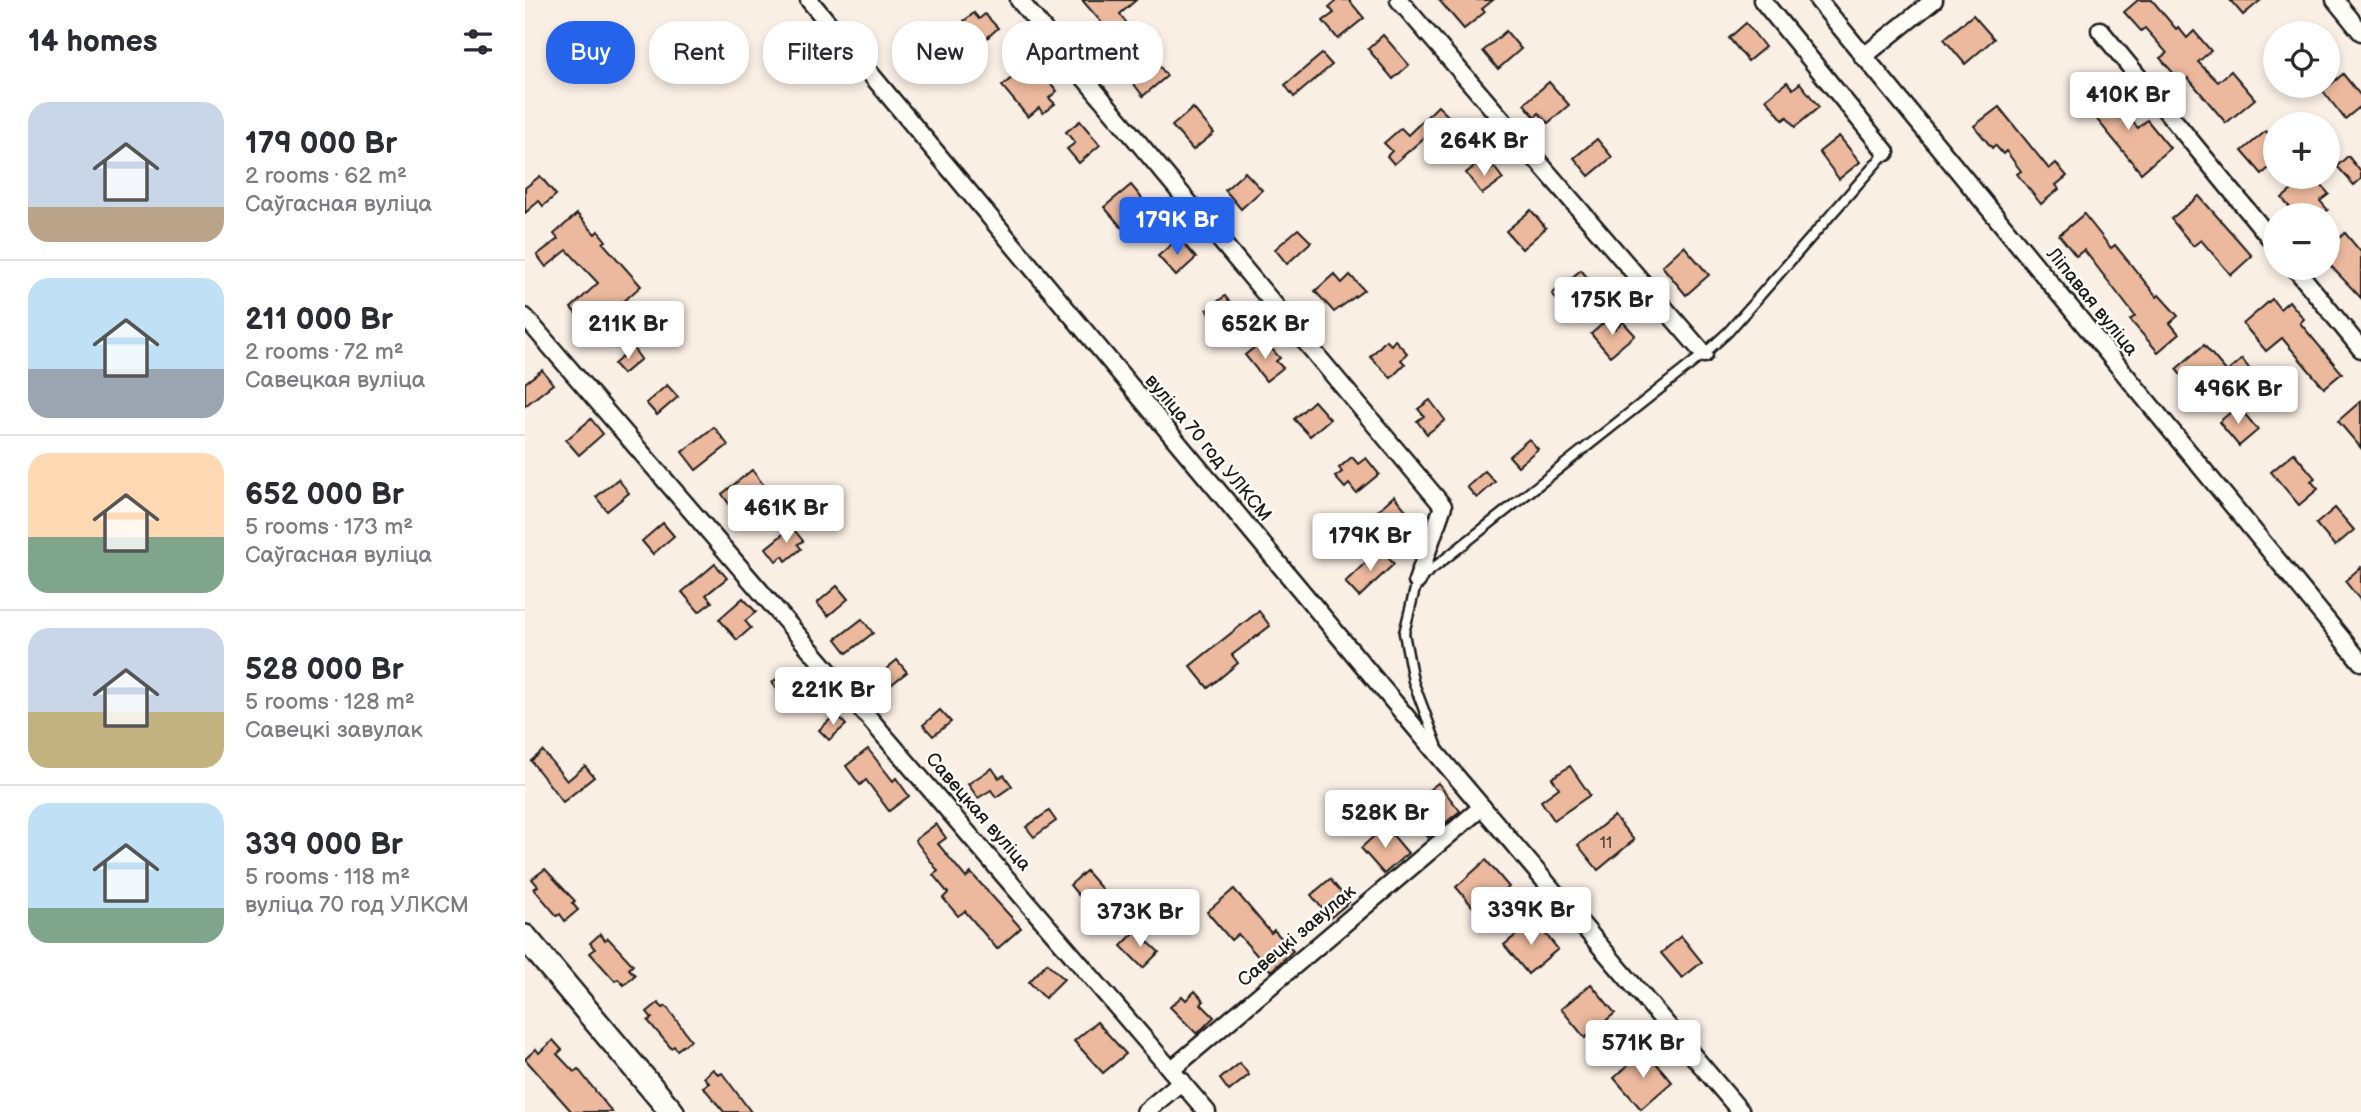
<!DOCTYPE html>
<html lang="en">
<head>
<meta charset="utf-8">
<style>
	body { margin:0; font-family:"Balsamiq Sans",sans-serif; background:#f7f7f7; color:#2b2b33; height:100vh; display:flex; flex-direction:column; font-size:26px; white-space:nowrap }
	* { box-sizing:border-box; margin:0 }
	p { font-size:23px; color:#7c7c81 }
	.icon { flex:none; width:38px; height:38px; fill:none; stroke:currentColor; stroke-width:2; stroke-linecap:round; stroke-linejoin:round }
	.map { position:relative; flex:1; overflow:hidden }
	.details { display:flex; flex-direction:column; background:#fff; width:525px }
	.details>* { flex:none }
	.hud { position:absolute; left:21px; top:21px; width:665px; height:63px; display:flex; gap:14px }
	.fabs { position:absolute; left:1738px; top:21px; display:grid; gap:14px }
	.fabs a { display:grid; place-items:center; width:77px; height:77px; border-radius:50%; background:#fff; box-shadow:0 4px 10px #0003; font-size:35px }
	.price { position:absolute; translate:-50% -60px; padding:0 16px; border-radius:7px; background:#fff; color:#222; font-size:23px; line-height:46px; filter:drop-shadow(0 2px 4px #0008) }
	.price::after { content:''; position:absolute; left:50%; top:42px; width:21px; height:16px; margin-left:-10px; background:inherit; clip-path:polygon(0 0,100% 0,50% 100%) }
	.price.current { background:#2563eb; color:#fff }
	ul { padding:0; list-style:none }
	li { display:flex; align-items:center; gap:21px; height:175px; padding:0 28px }
	li+li { border-top:2px solid #e1e1e2 }
	li span { display:grid; place-items:center; flex:none; width:196px; height:140px; border-radius:21px; color:#555 }
	li>.icon { margin-inline-start:auto }
	span .icon { width:84px; height:84px; fill:#fffc; stroke-width:1 }
	li b { font-size:30px }
	h2 { display:flex; justify-content:space-between; align-items:center; height:84px; padding:0 28px; font-size:30px }
	.chip { padding:0 24px; border-radius:28px; background:#fff; box-shadow:0 4px 10px #0003; font-size:24px; line-height:63px }
	.chip.current { background:#2563eb; color:#fff }
	main { display:flex; flex:1; min-height:0 }
	.map>svg:first-child { display:block }
	.building { fill:#ecb99e; stroke:#1c1c1c; stroke-width:2 }
	.lines { fill:none; stroke-linecap:round; stroke-linejoin:round }
	.lane-casing { stroke:#1c1c1c; stroke-width:13 }
	.street-casing { stroke:#1c1c1c; stroke-width:21 }
	.secondary-casing { stroke:#1c1c1c; stroke-width:28 }
	.lane { stroke:#fdfcf7; stroke-width:8 }
	.street { stroke:#fdfcf7; stroke-width:16 }
	.secondary { stroke:#fdfcf7; stroke-width:23 }
	.labels { text-anchor:middle; dominant-baseline:central; stroke-width:5; stroke-linejoin:round; paint-order:stroke }
	.number-label { font-size:16px; fill:#50433c }
	.street-label { font-size:19px; fill:#1c1c1c; stroke:#fdfcf7 }
</style>
</head>
<body>
<main>
<section class="details">
<h2>14 homes<svg class="icon" aria-label="filters" viewBox="0 0 24 24"><path d="M4 7h16M4 17h16"/><circle cx="9" cy="7" r="2"/><circle cx="15" cy="17" r="2"/></svg></h2>
<ul>
<li><span style="background:linear-gradient(#c9d6e8 75%,#b9a48a 0)"><svg class="icon" aria-label="home" viewBox="0 0 24 24"><path d="M3 11l9-7 9 7M6 9v11h12V9"/></svg></span><div><b>179 000 Br</b><p>2 rooms · 62 m²</p><p>Саўгасная вуліца</p></div></li>
<li><span style="background:linear-gradient(#bfe0f5 65%,#9aa5b1 0)"><svg class="icon" aria-label="home" viewBox="0 0 24 24"><path d="M3 11l9-7 9 7M6 9v11h12V9"/></svg></span><div><b>211 000 Br</b><p>2 rooms · 72 m²</p><p>Савецкая вуліца</p></div></li>
<li><span style="background:linear-gradient(#ffd9b3 60%,#7fa58c 0)"><svg class="icon" aria-label="home" viewBox="0 0 24 24"><path d="M3 11l9-7 9 7M6 9v11h12V9"/></svg></span><div><b>652 000 Br</b><p>5 rooms · 173 m²</p><p>Саўгасная вуліца</p></div></li>
<li><span style="background:linear-gradient(#c9d6e8 60%,#c2b280 0)"><svg class="icon" aria-label="home" viewBox="0 0 24 24"><path d="M3 11l9-7 9 7M6 9v11h12V9"/></svg></span><div><b>528 000 Br</b><p>5 rooms · 128 m²</p><p>Савецкі завулак</p></div></li>
<li><span style="background:linear-gradient(#bfe0f5 75%,#7fa58c 0)"><svg class="icon" aria-label="home" viewBox="0 0 24 24"><path d="M3 11l9-7 9 7M6 9v11h12V9"/></svg></span><div><b>339 000 Br</b><p>5 rooms · 118 m²</p><p>вуліца 70 год УЛКСМ</p></div></li>
</ul>
</section>
<div class="map">
<svg width="1836" height="1112" viewBox="0 0 1836 1112">
	<rect width="100%" height="100%" fill="#faefe5"/>
	<filter id="ink" filterUnits="userSpaceOnUse"><feTurbulence type="fractalNoise" baseFrequency=".0143" numOctaves="2"/><feDisplacementMap in="SourceGraphic" scale="14" xChannelSelector="R" yChannelSelector="G"/><feConvolveMatrix kernelMatrix="1 2 1 2 8 2 1 2 1" color-interpolation-filters="sRGB"/></filter>
	<g filter="url(#ink)">
		<!-- building -->
		<g class="building">
			<path d="M557 0H611L595 14 642 76 618 96 580 46 590 38Z"/>
			<path d="M812 0H824L839 18 813 39 798 21 809 13 804 7Z"/>
			<path d="M914 0H968L957 9 960 12 939 29Z"/>
			<path d="M1613 0H1627L1651 29 1653 27 1662 38 1669 31 1686 51 1673 62 1693 82 1706 71 1730 99 1701 123 1663 78 1657 83 1635 58 1642 53 1620 28 1616 31 1599 12Z"/>
			<path d="M1705 0H1736L1718 15Z"/>
			<path d="M449 13 454 19 460 14 473 28 451 48 437 33 444 27 439 21Z"/>
			<path d="M1448 15 1469 39 1440 64 1419 39Z"/>
			<path d="M1221 23 1240 47 1223 61 1204 38Z"/>
			<path d="M981 31 996 49 973 69 958 51Z"/>
			<path d="M858 35 884 65 868 79 843 49Z"/>
			<path d="M797 54 807 65 769 97 760 85Z"/>
			<path d="M507 61 532 91 524 98 530 104 518 113 514 108 503 117 477 86Z"/>
			<path d="M1818 74 1836 96V106L1820 119 1798 91Z"/>
			<path d="M1024 82 1044 105 1023 123 1014 113 1010 117 999 104Z"/>
			<path d="M1262 82 1268 89 1275 83 1294 107 1270 127 1262 117 1258 120 1241 99Z"/>
			<path d="M1579 89 1613 128 1622 120 1645 148 1616 173 1560 105Z"/>
			<path d="M913 106 933 126 918 141 908 130 869 164 862 156 867 151 859 143 876 128 883 135Z"/>
			<path d="M1474 107 1524 169 1531 163 1542 176 1531 185 1534 189 1516 204 1492 174 1496 171 1481 151 1478 154 1470 145 1467 148 1449 126Z"/>
			<path d="M668 108 689 133 668 150 647 126Z"/>
			<path d="M555 121 575 145 554 163 542 149 550 143 541 132Z"/>
			<path d="M1741 131 1750 142V163L1737 174 1717 151Z"/>
			<path d="M1314 136 1335 162 1314 179 1294 152Z"/>
			<path d="M1072 139 1087 157 1064 176 1049 158Z"/>
			<path d="M1823 156 1836 172V179L1829 185 1812 166Z"/>
			<path d="M955 162 963 172 969 167 978 179 957 194 941 173Z"/>
			<path d="M720 172 737 190 716 209 700 190Z"/>
			<path d="M15 176 31 195 18 206 14 201 0 213V188Z"/>
			<path d="M1783 177H1789L1804 194 1795 201 1803 210 1796 215H1771L1757 198Z"/>
			<path d="M606 185 625 208 599 230 579 207Z"/>
			<path d="M1674 196 1727 256 1706 275 1676 240 1668 246 1646 219Z"/>
			<path d="M1006 210 1021 228 997 249 981 231Z"/>
			<path d="M52 214 70 234 73 231 81 241 78 243 116 286 81 317 90 328 74 340 46 308 73 283 42 250 21 267 12 255 33 239 29 234Z"/>
			<path d="M1559 214 1586 248 1590 245 1632 297 1634 295 1653 316 1645 323 1654 334 1633 352 1605 320 1610 316 1559 250 1551 256 1534 235Z"/>
			<path d="M773 229 786 242 762 264 750 249Z"/>
			<path d="M1820 233 1836 252V298L1802 262V248Z"/>
			<path d="M654 238 671 258 651 276 633 256Z"/>
			<path d="M1159 246 1184 275 1161 295 1137 266Z"/>
			<path d="M1056 270 1072 289 1042 313 1027 294Z"/>
			<path d="M809 274 817 283 825 275 839 290 809 312 790 291Z"/>
			<path d="M700 296 714 314 696 328 682 310Z"/>
			<path d="M1747 299 1755 309 1764 301 1779 319 1775 323 1817 373 1799 388 1757 338 1741 351 1718 324Z"/>
			<path d="M1082 320 1090 329 1098 322 1110 335 1085 356 1066 334Z"/>
			<path d="M861 340 866 345 870 340 882 353 876 360 880 364 866 378 845 357Z"/>
			<path d="M735 343 742 351 746 348 755 358 751 361 758 368 741 381 720 355Z"/>
			<path d="M1679 345 1702 372 1717 359 1726 371 1705 388 1696 377 1674 397 1651 369Z"/>
			<path d="M108 348 116 359 98 374 89 364Z"/>
			<path d="M17 370 28 384 0 406V383Z"/>
			<path d="M142 385 153 397 132 415 121 403Z"/>
			<path d="M905 400 920 420 902 434 892 421 899 416 893 409Z"/>
			<path d="M789 401 805 419 785 436 769 419Z"/>
			<path d="M1836 401V448L1813 421Z"/>
			<path d="M1713 406 1733 430 1714 446 1694 422Z"/>
			<path d="M66 419 78 434 54 455 41 440Z"/>
			<path d="M189 427 203 445 171 470 157 452Z"/>
			<path d="M1004 439 1013 449 993 466 984 456Z"/>
			<path d="M1769 453 1790 478 1786 481 1793 489 1774 505 1746 472Z"/>
			<path d="M827 457 833 464 841 458 854 474 831 493 824 484 820 488 810 477 817 472 814 468Z"/>
			<path d="M227 470 238 484 207 508 197 494Z"/>
			<path d="M960 471 970 482 952 498 942 487Z"/>
			<path d="M93 479 104 493 82 511 71 497Z"/>
			<path d="M869 496 892 523 868 544 845 517Z"/>
			<path d="M1810 508 1829 530 1810 546 1791 524Z"/>
			<path d="M138 523 149 536 128 554 117 541Z"/>
			<path d="M267 527 278 541 273 544 276 549 261 561 258 556 251 561 241 548Z"/>
			<path d="M855 549 869 564 834 597 820 582Z"/>
			<path d="M190 564 202 578 181 595 187 602 174 612 157 592Z"/>
			<path d="M1836 567V601L1820 581Z"/>
			<path d="M312 586 323 599 303 616 292 603Z"/>
			<path d="M218 598 231 612 220 621 226 628 212 640 194 619Z"/>
			<path d="M734 611 745 626 707 655 713 663 683 688 665 666Z"/>
			<path d="M337 619 348 633 322 653 311 639Z"/>
			<path d="M372 660 382 672 358 691 349 679Z"/>
			<path d="M275 667 283 677 273 685 277 691 263 702 247 683 258 674 261 677Z"/>
			<path d="M415 710 426 722 408 736 398 725Z"/>
			<path d="M311 714 321 725 304 740 294 730Z"/>
			<path d="M343 749 368 781 371 778 384 796 364 811 341 780 335 785 321 766Z"/>
			<path d="M18 751 42 781 60 766 69 777 38 802 6 761Z"/>
			<path d="M1045 766 1065 795 1029 820 1016 801 1034 788 1027 778Z"/>
			<path d="M467 768 474 778 479 775 487 786 471 797 466 790 453 798 443 784Z"/>
			<path d="M913 783 935 811 903 837 881 808Z"/>
			<path d="M524 811 531 821 509 837 501 827Z"/>
			<path d="M1089 816 1109 840 1073 870 1053 845Z"/>
			<path d="M411 824 421 838 413 844 441 878 446 873 496 928 472 949 440 911 433 916 418 898 423 893 408 875 413 871 390 840Z"/>
			<path d="M860 826 883 853 859 874 836 848Z"/>
			<path d="M961 860 984 887 954 914 931 887Z"/>
			<path d="M20 869 50 901 47 903 53 910 40 921 35 914 32 916 9 889 13 886 7 879Z"/>
			<path d="M561 871 582 895 565 909 545 885Z"/>
			<path d="M805 879 824 902 805 918 786 895Z"/>
			<path d="M709 889 746 933 749 930 768 951 746 971 713 934 706 940 682 912Z"/>
			<path d="M1009 920 1033 949 1003 974 979 945Z"/>
			<path d="M611 931 634 952 618 968 596 946Z"/>
			<path d="M75 934 80 940 83 938 108 965 104 969 110 975 99 985 93 979 90 981 65 953 70 949 65 943Z"/>
			<path d="M1156 936 1177 962 1157 978 1136 953Z"/>
			<path d="M522 963 539 979 520 998 504 982Z"/>
			<path d="M1066 984 1090 1013 1060 1038 1036 1009Z"/>
			<path d="M670 991 679 1001 676 1004 689 1017 672 1034 645 1007 657 996 661 1000Z"/>
			<path d="M133 1003 138 1008 141 1006 166 1040 152 1050 149 1046 146 1048 123 1021 127 1018 122 1012Z"/>
			<path d="M572 1022 601 1054 578 1073 549 1041Z"/>
			<path d="M28 1040 37 1050 32 1054 49 1072 53 1069 87 1112H47L0 1059 11 1049 14 1053Z"/>
			<path d="M1120 1050 1147 1082 1116 1109 1089 1078Z"/>
			<path d="M715 1063 724 1075 704 1091 695 1079Z"/>
			<path d="M188 1069 194 1075 197 1073 226 1112H199L178 1087 184 1083 179 1077Z"/>
		</g>
		<g class="lines">
			<defs>
				<path id="lane" d="M912 745 888 681 879 633 892 581 1179 354 1203 332 1361 152"/>
				<g id="street">
					<path d="M284 0 918 761 1216 1112"/>
					<path d="M494 0 918 506 892 581"/>
					<path d="M874 0 1179 354"/>
					<path d="M1237 0 1361 152"/>
					<path d="M1293 0 1836 662"/>
					<path d="M1810 0 1836 32"/>
					<path d="M1575 30 1750 244"/>
					<path d="M1338 57 1409 0"/>
					<path d="M1770 268 1836 349"/>
					<path d="M0 317 682 1112"/>
					<path d="M646 1070 957 807"/>
					<path d="M620 1112 657 1081"/>
				</g>
				<path id="secondary" d="M0 937 147 1112"/>
			</defs>
			<!-- lane casing -->
			<use href="#lane" class="lane-casing"/>
			<!-- street casing -->
			<use href="#street" class="street-casing"/>
			<!-- secondary casing -->
			<use href="#secondary" class="secondary-casing"/>
			<!-- lane -->
			<use href="#lane" class="lane"/>
			<!-- street -->
			<use href="#street" class="street"/>
			<!-- secondary -->
			<use href="#secondary" class="secondary"/>
		</g>
	</g>
	<g class="labels">
		<!-- number labels -->
		<g class="number-label">
			<text x="1081" y="843">11</text>
		</g>
		<!-- street labels -->
		<g class="street-label">
			<text transform="translate(1567 302) rotate(51)">Ліпавая вуліца</text>
			<text transform="translate(683 448) rotate(50)">вуліца 70 год УЛКСМ</text>
			<text transform="translate(453 812) rotate(49)">Савецкая вуліца</text>
			<text transform="translate(772 936) rotate(-40)">Савецкі завулак</text>
		</g>
	</g>
</svg>
<div class="fabs">
<a><svg class="icon" aria-label="locate" viewBox="0 0 24 24"><circle cx="12" cy="12" r="6"/><path d="M12 2v4M12 18v4M2 12h4M18 12h4"/></svg></a>
<a>+</a>
<a>−</a>
</div>
<b class="price" style="left:1603px;top:132px">410K Br</b>
<b class="price" style="left:959px;top:178px">264K Br</b>
<b class="price current" style="left:652px;top:257px">179K Br</b>
<b class="price" style="left:1087px;top:337px">175K Br</b>
<b class="price" style="left:103px;top:361px">211K Br</b>
<b class="price" style="left:740px;top:361px">652K Br</b>
<b class="price" style="left:1713px;top:426px">496K Br</b>
<b class="price" style="left:261px;top:545px">461K Br</b>
<b class="price" style="left:845px;top:573px">179K Br</b>
<b class="price" style="left:308px;top:727px">221K Br</b>
<b class="price" style="left:860px;top:850px">528K Br</b>
<b class="price" style="left:1006px;top:947px">339K Br</b>
<b class="price" style="left:615px;top:949px">373K Br</b>
<b class="price" style="left:1118px;top:1080px">571K Br</b>
<div class="hud">
<a class="chip current">Buy</a>
<a class="chip">Rent</a>
<a class="chip">Filters</a>
<a class="chip">New</a>
<a class="chip">Apartment</a>
</div>
</div>
</main>
</body>
</html>
